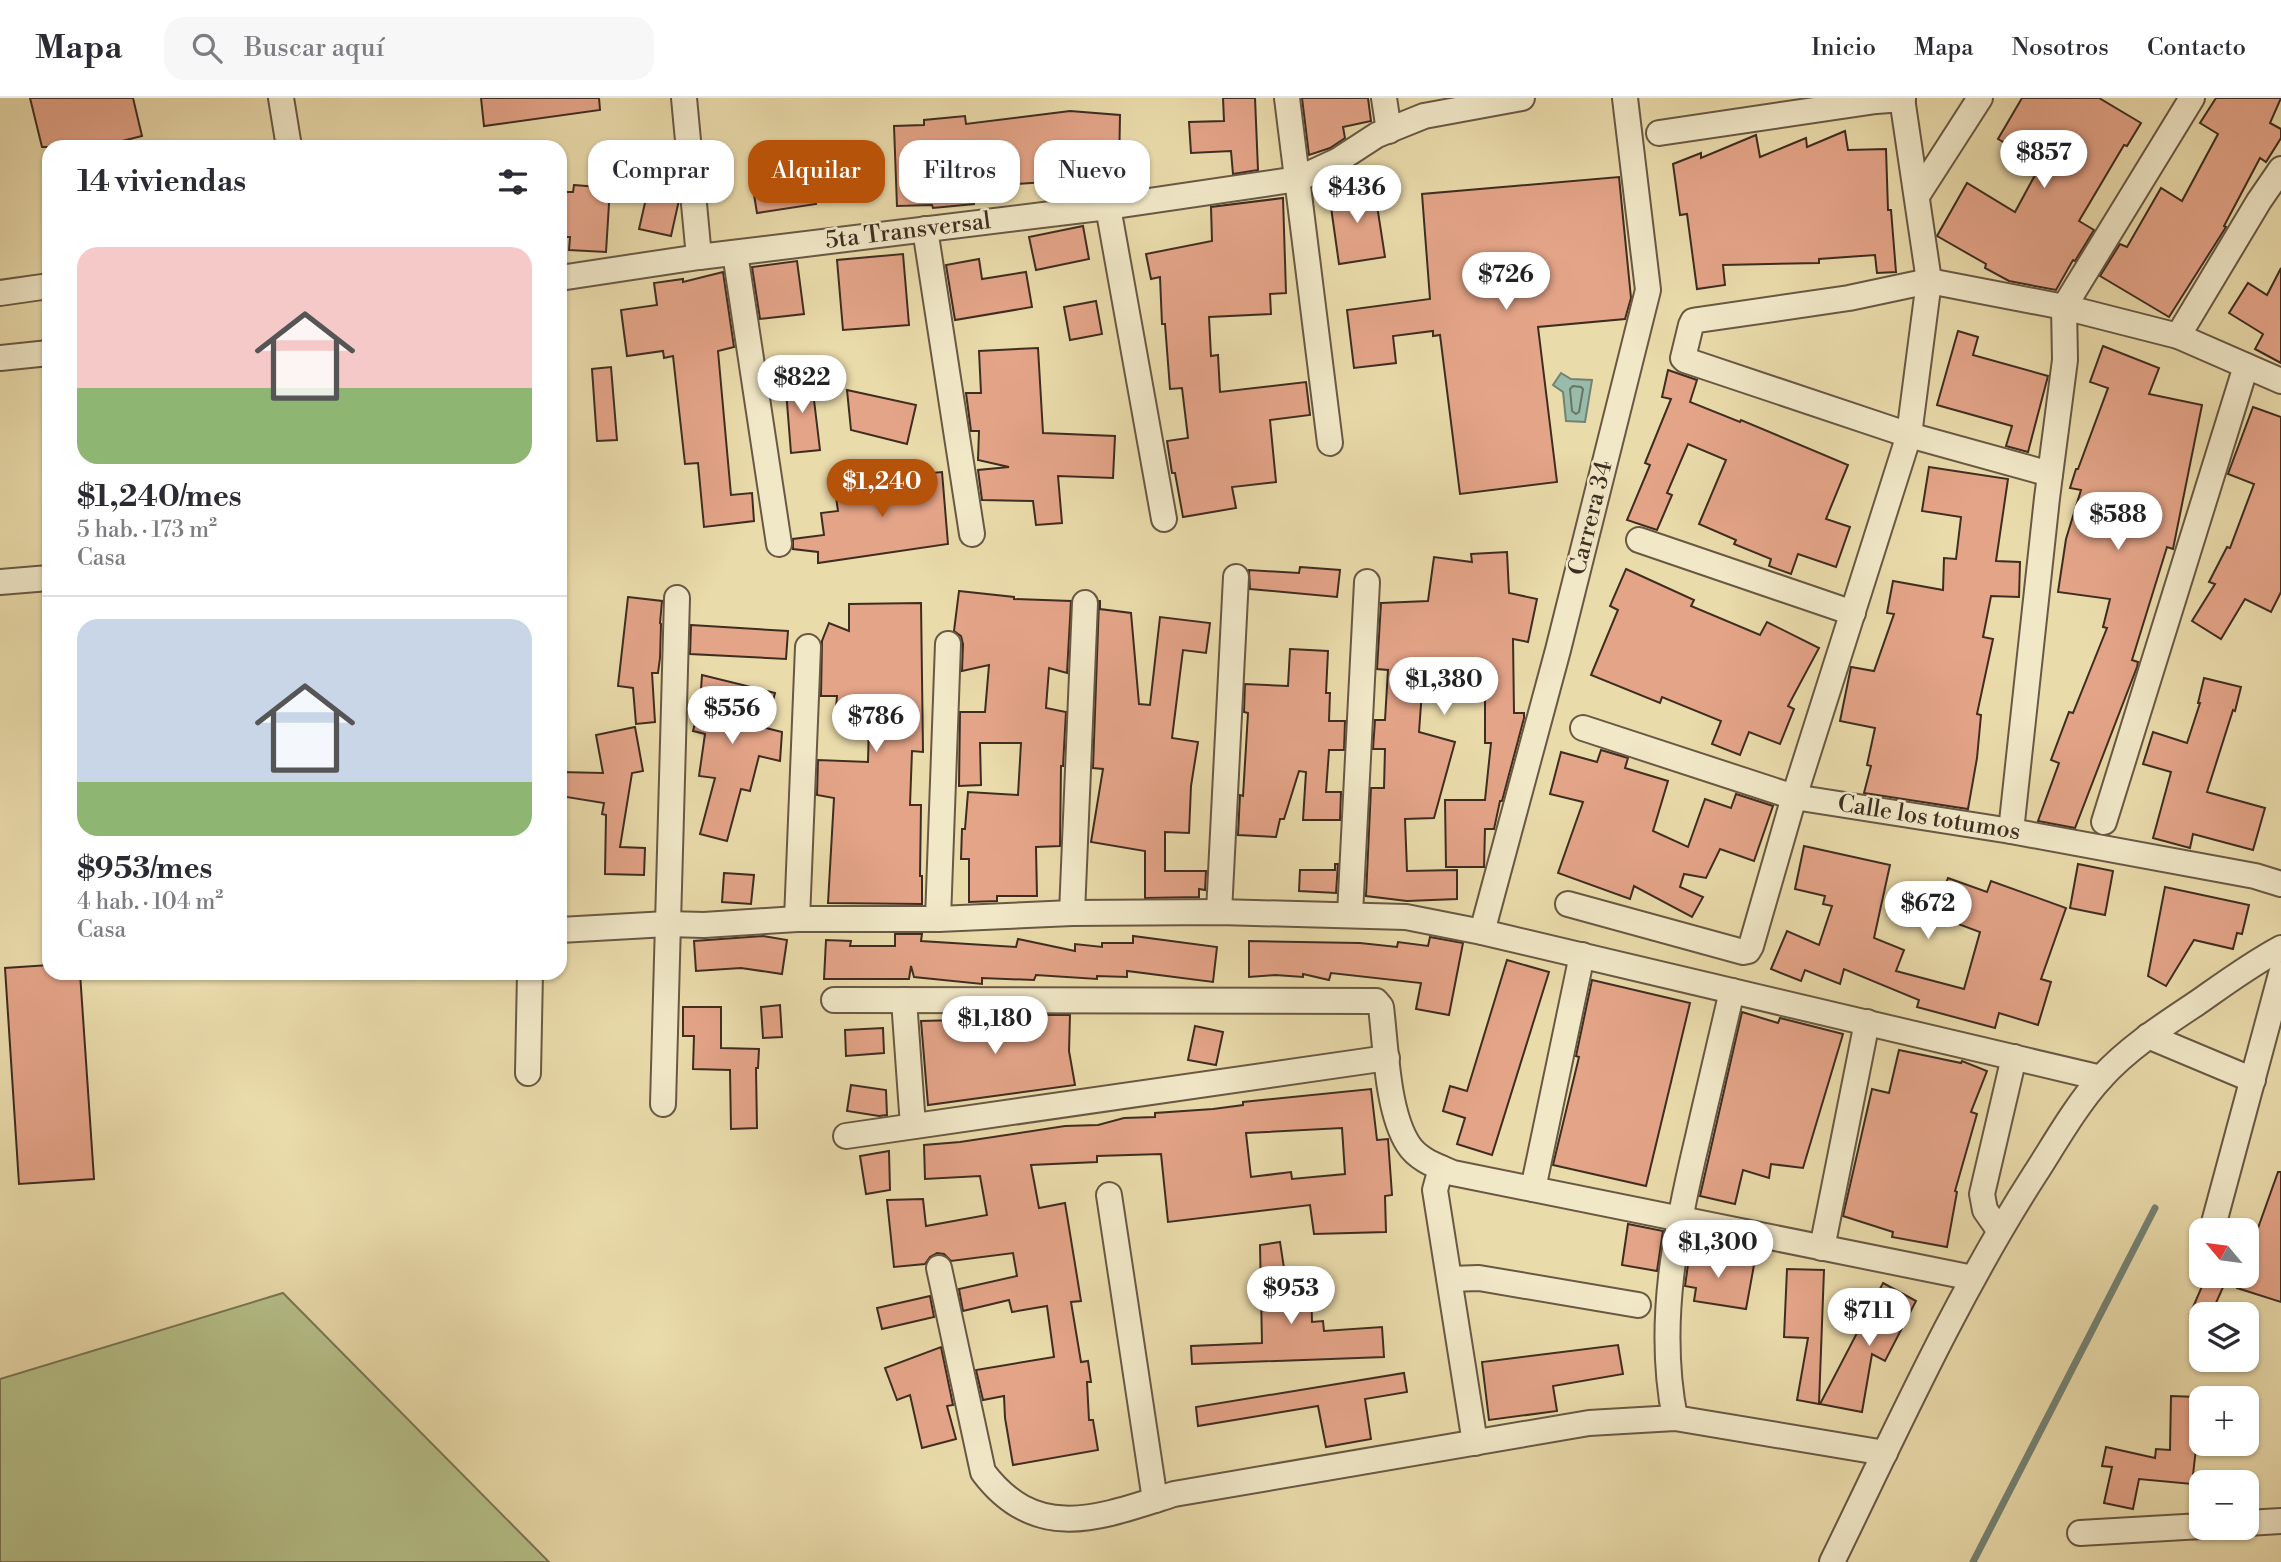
<!DOCTYPE html>
<html lang="es">
<head>
<meta charset="utf-8">
<style>
	body { margin:0; font-family:"Libre Bodoni",serif; background:#f7f7f7; color:#2b2b33; height:100vh; display:flex; flex-direction:column; font-size:26px; white-space:nowrap }
	* { box-sizing:border-box; margin:0 }
	p { font-size:23px; color:#7c7c81 }
	.icon { flex:none; width:38px; height:38px; fill:none; stroke:currentColor; stroke-width:2; stroke-linecap:round; stroke-linejoin:round }
	.map { position:relative; flex:1; overflow:hidden }
	.panel { position:absolute; left:42px; top:42px; width:525px; height:840px; display:flex; flex-direction:column; background:#fff; border-radius:21px; box-shadow:0 2px 5px #0004 }
	.panel>* { flex:none }
	.hud { position:absolute; left:588px; top:42px; width:665px; height:63px; display:flex; gap:14px }
	.needle { width:46px; rotate:299deg }
	.tools { position:absolute; left:2189px; top:1120px; display:grid; gap:14px }
	.tools a { display:grid; place-items:center; width:70px; height:70px; border-radius:14px; background:#fff; box-shadow:0 2px 5px #0004; font-size:35px }
	.price { position:absolute; translate:-50% -60px; padding:0 16px; border-radius:24px; background:#fff; color:#222; font-size:23px; line-height:46px; filter:drop-shadow(0 2px 4px #0008) }
	.price::after { content:''; position:absolute; left:50%; top:42px; width:21px; height:16px; margin-left:-10px; background:inherit; clip-path:polygon(0 0,100% 0,50% 100%) }
	.price.active { background:#b45309; color:#fff }
	ul { padding:0; list-style:none }
	li { display:grid; align-content:center; gap:14px; height:371px; padding:0 35px }
	li+li { border-top:2px solid #e1e1e2 }
	li span { display:grid; place-items:center; height:217px; border-radius:21px; color:#555 }
	li>.icon { margin-inline-start:auto }
	span .icon { width:126px; height:126px; fill:#fffc; stroke-width:1 }
	li b { font-size:30px }
	h2 { display:flex; justify-content:space-between; align-items:center; height:84px; padding:0 35px; font-size:30px }
	.chip { padding:0 24px; border-radius:21px; background:#fff; box-shadow:0 2px 5px #0004; font-size:24px; line-height:63px }
	.chip.active { background:#b45309; color:#fff }
	header { display:flex; align-items:center; gap:42px; box-sizing:border-box; height:98px; padding:0 35px; background:#fff; border-bottom:2px solid #e1e1e2 }
	header strong { font-size:33px }
	nav { display:flex; gap:38px; margin-inline-start:auto; font-size:24px }
	.search { width:490px; height:63px; background:#f7f7f7; display:flex; align-items:center; gap:18px; box-sizing:border-box; padding:0 24px; border-radius:21px; color:#7c7c81; font-size:26px }
	.map>svg:first-child { display:block }
	.green { fill:#b6c089; stroke:#7a7655; stroke-width:2 }
	.water { fill:#98bbaa; stroke:#748273; stroke-width:2 }
	.lines { fill:none; stroke-linecap:round; stroke-linejoin:round }
	.shore { stroke:#6b7466; stroke-width:2 }
	.stream { stroke:#748273; stroke-width:7 }
	.building { fill:#e4a488; stroke:#3e2d21; stroke-width:2; fill-rule:evenodd }
	.minor-casing { stroke:#695844; stroke-width:28 }
	.minor { stroke:#f1e8c8; stroke-width:24 }
	.labels { text-anchor:middle; dominant-baseline:central; stroke-width:5; stroke-linejoin:round; paint-order:stroke }
	.street-label { font-size:24px; fill:#3e2d21; stroke:#f1e8c8 }
</style>
</head>
<body>
<header>
<strong>Mapa</strong>
<div class="search"><svg class="icon" aria-label="search" viewBox="0 0 24 24"><circle cx="10" cy="10" r="6"/><path d="M15 15l6 6"/></svg>Buscar aquí</div>
<nav><a>Inicio</a><a>Mapa</a><a>Nosotros</a><a>Contacto</a></nav>
</header>
<div class="map">
<svg width="2281" height="1464" viewBox="0 0 2281 1464">
	<rect width="100%" height="100%" fill="#eadbab"/>
	<filter id="stains"><feTurbulence type="fractalNoise" baseFrequency=".00286" numOctaves="4"/><feColorMatrix values="0 0 0 0 .2 0 0 0 0 .09 0 0 0 0 .02 0 0 0 .5 -.17"/></filter>
	<radialGradient id="worn" r=".72"><stop offset=".6" stop-color="#630" stop-opacity="0"/><stop offset="1" stop-color="#630" stop-opacity=".3"/></radialGradient>
	<!-- green -->
	<path class="green" d="M283 1195 549 1464H0V1281Z"/>
	<!-- water -->
	<path class="water" d="M1561 275 1571 281 1592 282 1585 324 1566 323 1563 294 1553 287Z"/>
	<g class="lines">
		<!-- shore -->
		<path class="shore" d="M1573 288 1581 289 1583 291 1579 314 1576 316 1572 313 1570 291Z"/>
		<!-- stream -->
		<path class="stream" d="M1973 1464 2155 1110"/>
	</g>
	<!-- building -->
	<g class="building">
		<path d="M30 0H133L142 38 98 49H42Z"/>
		<path d="M481 0H599L600 12 484 28Z"/>
		<path d="M1223 0H1255L1258 72 1233 76 1231 53 1191 55 1189 24 1224 23Z"/>
		<path d="M1302 0H1368L1371 23 1343 29 1345 40 1330 50 1309 57Z"/>
		<path d="M2022 0H2099L2141 25 2127 48 2124 47 2079 123 2094 132 2075 163 2073 162 2056 192 2009 183 1985 170 1986 166 1937 138 1967 85 2015 114 2041 66 1998 41Z"/>
		<path d="M2216 0H2281L2270 25 2281 31V40L2266 64 2260 60 2224 128 2226 129 2169 219 2100 178 2120 146 2127 149 2161 90 2182 103 2218 36 2200 25Z"/>
		<path d="M1070 13 1120 17 1119 73 1076 71 1077 82 1003 87 1004 95 973 99 974 106 933 110 932 107 897 108 894 28 924 27V22L965 18 966 26Z"/>
		<path d="M1845 33 1848 52 1886 51 1888 112H1891L1896 174 1877 175 1875 157 1819 161V165L1723 167 1725 187 1697 191 1687 116 1680 117 1673 66 1701 55V60L1756 37 1760 59 1806 40 1807 49Z"/>
		<path d="M809 62 816 106 757 115 750 72Z"/>
		<path d="M1619 79 1631 200 1625 221 1538 229 1557 384 1460 396 1440 237 1433 238V233L1393 238 1396 265 1354 270 1347 212 1430 201 1422 96Z"/>
		<path d="M650 83 677 89 679 102 671 138 639 131Z"/>
		<path d="M574 87 610 90 606 154 569 152 570 139H560V94H573Z"/>
		<path d="M1374 88 1385 159 1339 166 1329 95Z"/>
		<path d="M1283 100 1286 195 1270 196 1271 216 1209 219 1211 258 1218 257 1220 294 1306 284 1310 317 1270 322 1276 384 1232 389 1236 410 1183 419 1175 375H1172L1167 343 1188 340 1182 290 1170 291 1165 226H1162L1160 179 1151 181 1146 156 1212 143 1211 109Z"/>
		<path d="M1083 128 1089 161 1036 172 1029 139Z"/>
		<path d="M903 156 909 227 843 232 837 162Z"/>
		<path d="M979 161 982 181 1026 174 1032 209 955 222 946 167Z"/>
		<path d="M797 163 804 216 760 221 752 169Z"/>
		<path d="M2281 170V265L2255 251 2263 236 2229 215 2248 185 2267 197Z"/>
		<path d="M723 174 734 249 718 253 731 397 752 395 754 423 704 429 698 365 685 366 673 258 664 260 663 253 627 258 621 212 657 207 654 185 683 181V184Z"/>
		<path d="M1096 203 1102 236 1070 242 1064 209Z"/>
		<path d="M1958 233 1978 239 1973 257 2048 278 2028 354 2006 348 2012 328 1937 307Z"/>
		<path d="M2103 248 2159 270 2149 296 2202 307 2173 451 2167 449 2132 562 2138 564 2137 569 2075 730 2038 723 2059 665 2051 662 2069 614 2073 615 2107 530 2103 529 2110 501 2058 494 2066 441 2081 392 2070 390 2076 371H2078L2108 290 2090 284Z"/>
		<path d="M1038 250 1043 335 1115 338 1113 380 1058 378 1062 425 1036 427 1033 403 982 402 978 372 1009 369 978 362 979 333H971L966 295H981L979 253Z"/>
		<path d="M611 269 617 342 597 343 592 271Z"/>
		<path d="M1668 272 1697 282 1690 304 1740 324 1741 322 1848 367 1826 421 1850 429 1836 469 1798 456 1791 476 1769 468 1771 461 1734 446 1736 442 1699 426 1726 362 1688 346 1667 395 1672 397 1657 432 1627 422 1650 367 1645 365 1671 301 1662 299Z"/>
		<path d="M811 277 820 352 791 355 785 280Z"/>
		<path d="M847 292 916 307 907 346 851 332Z"/>
		<path d="M2253 309 2281 319V494L2271 514 2245 501 2221 541 2192 523 2215 486 2209 484 2227 449 2230 450 2254 386 2228 376Z"/>
		<path d="M1929 369 2008 381 1996 463 2020 464 2019 499 1991 498 1983 539 1993 541 1977 616 1981 617 1977 660 1968 711 1864 695 1871 668 1867 667 1875 630 1840 623 1851 569 1874 573 1894 516 1887 515 1893 483 1943 492 1944 460 1956 461 1961 419 1922 413Z"/>
		<path d="M942 374 948 446 818 465V454L793 451V441L824 437 821 415 838 413 835 392 866 387 865 381Z"/>
		<path d="M1507 454 1509 495 1537 501 1528 544 1513 541 1514 615H1524V620L1502 703H1500L1494 731H1485L1484 769H1446L1445 702H1485L1491 645H1485V602H1474V598L1422 593 1419 634 1455 644 1434 720 1405 721 1407 773 1457 772V801L1407 803 1366 798 1371 690H1384L1385 651H1373L1375 622H1385L1388 572 1377 571 1381 505 1428 503 1434 459 1472 464 1471 456Z"/>
		<path d="M1300 469 1340 472 1337 499 1250 491 1249 472 1299 475Z"/>
		<path d="M1626 471 1694 502 1691 508 1760 537 1767 524 1819 550 1788 608 1794 611 1780 646 1749 634 1740 657 1712 646 1721 623 1662 599 1660 605 1591 577 1618 512 1610 508Z"/>
		<path d="M959 493 1014 499V501L1071 503 1067 575 1049 570 1046 610 1066 614 1063 668H1061L1060 748 1036 749 1037 798H997V803L969 804V761H961L962 731H965L968 694 1018 697 1021 645H980L981 687 959 688 960 614H985L989 567 962 573 963 546 961 538 954 533Z"/>
		<path d="M628 499 662 503 660 525 661 526 660 560 658 575H652L655 624 636 626 633 590 618 588Z"/>
		<path d="M1099 503H1100V511L1131 515 1139 606 1150 607 1160 519 1210 525 1206 555 1183 552 1172 640 1198 644 1191 688 1189 735 1165 734V773H1206L1205 792 1199 791V799L1145 800V753L1091 744 1103 671 1093 670Z"/>
		<path d="M921 505 923 654 912 653 910 707H921L920 778H922V806L828 805 834 700 817 697 818 662 868 664 869 625 835 622 837 598H821L822 543 829 525 849 533V506Z"/>
		<path d="M691 527 788 533 786 561 690 556Z"/>
		<path d="M1290 551 1328 553 1326 595H1330L1329 623H1345L1344 652H1329L1326 694H1341L1340 722H1303L1306 674 1299 673 1284 721H1280L1276 739 1238 737 1240 697 1243 698 1248 615 1244 614 1245 586 1288 588Z"/>
		<path d="M702 577 775 595 766 630 782 634 780 663 759 658 750 693 741 691 727 743 700 736 715 680 699 678 705 636 693 633 700 606Z"/>
		<path d="M2204 580 2241 589 2235 613 2233 612 2207 694 2265 710 2253 752 2193 736 2190 750 2153 740 2171 674 2143 666 2153 634 2187 645 2200 605H2198Z"/>
		<path d="M635 629 643 673 632 675 620 749 645 750 644 777 605 776 606 717 602 716 604 705 560 698V674L603 675 596 637Z"/>
		<path d="M1601 652 1628 660 1625 670 1668 683 1653 733 1688 749 1705 701 1731 710 1736 696 1773 708 1754 763 1720 751 1706 780 1684 776 1680 789 1703 799 1692 819 1634 788 1630 801 1558 775 1583 704 1550 696 1561 654 1597 664Z"/>
		<path d="M1804 748 1890 767 1874 840 1904 852 1896 873 1964 891 1980 834 1934 817 1948 780 1987 794 1991 783 2066 810 2041 881 2051 884 2038 927 1999 915 1995 930 1917 909 1919 902 1844 871 1840 886 1805 872 1801 883 1771 871 1787 833 1819 847 1832 808 1823 806 1825 798 1795 791Z"/>
		<path d="M1335 766H1338L1336 795 1299 793 1300 772H1335Z"/>
		<path d="M2078 766 2113 773 2105 817 2070 810Z"/>
		<path d="M724 775 754 777 751 806 722 804Z"/>
		<path d="M2165 789 2249 807 2242 836 2237 835 2233 851 2194 842 2166 888 2148 878Z"/>
		<path d="M895 836H922L921 843 1016 849 1018 841 1075 853V846L1102 849V845H1133V838L1217 849 1213 884 1127 873V879L1097 878V881L1036 877 1034 882 982 880V886L914 879 911 868 909 881H824L826 842 851 843 850 848H895Z"/>
		<path d="M763 838 787 842 782 876 741 870 696 873 694 843Z"/>
		<path d="M1430 839 1463 845 1449 917 1416 911 1421 885 1331 875 1329 882 1303 876V879L1275 877 1249 879V843L1360 845 1397 849 1398 844 1428 848Z"/>
		<path d="M1507 862 1549 874 1492 1057 1457 1046 1465 1020 1443 1013 1450 988 1467 993Z"/>
		<path d="M49 867V875H80L94 1081 19 1086 5 870Z"/>
		<path d="M1592 882 1690 905 1646 1088 1553 1067 1579 959 1576 958Z"/>
		<path d="M780 907 782 939 763 940 761 909Z"/>
		<path d="M683 909H721V950L759 951 758 970H756L757 1030 731 1031 730 972 693 971 694 938H683Z"/>
		<path d="M1742 914 1778 925 1780 920 1843 936 1803 1070 1771 1066 1769 1080 1743 1072 1735 1106 1700 1098Z"/>
		<path d="M983 917 1038 919V917H1070L1069 953 1075 987 928 1007 921 923 959 922V918Z"/>
		<path d="M1195 928 1223 934 1216 967 1188 962Z"/>
		<path d="M883 930 884 955 846 958 845 932Z"/>
		<path d="M1899 952 1961 965 1962 963 1987 973 1971 1014 1977 1016 1955 1093 1957 1094 1947 1149 1892 1139 1893 1134 1843 1118 1872 991 1889 995Z"/>
		<path d="M851 987 886 992 887 1017 879 1018 847 1013Z"/>
		<path d="M1371 991 1377 1042 1388 1041 1392 1097 1385 1098 1386 1134 1314 1136 1310 1107 1168 1124 1161 1056 1097 1058V1064L1031 1067 1039 1110 1065 1105 1081 1203 1071 1204 1081 1264 1088 1263 1091 1284H1087L1089 1322H1093L1098 1352 1013 1367 1005 1320 1004 1298 983 1302 976 1272 1054 1259 1047 1208 1012 1214 1009 1202 963 1213 959 1191 1017 1178 1013 1155 951 1163 944 1156 937 1155 930 1159 925 1166 894 1169 887 1102 923 1101 926 1128 987 1117 980 1078 925 1081 924 1047 960 1044 1065 1028 1098 1027 1124 1020 1155 1019V1015L1213 1011 1243 1007V1004ZM1342 1030 1345 1076 1292 1081 1291 1074 1251 1079 1246 1035Z"/>
		<path d="M889 1053 890 1092 866 1096 860 1058Z"/>
		<path d="M2278 1074H2281V1204L2237 1190 2241 1178H2247V1161Z"/>
		<path d="M1628 1126 1663 1133 1657 1173 1622 1167Z"/>
		<path d="M1692 1138 1699 1140 1696 1157 1754 1167 1746 1211 1694 1203 1696 1190 1685 1188Z"/>
		<path d="M1280 1144 1286 1183 1311 1182 1312 1224 1323 1223 1324 1233 1382 1229 1384 1259 1192 1266 1191 1248 1262 1245 1260 1147Z"/>
		<path d="M1787 1171 1824 1172 1819 1306 1797 1302 1808 1240 1784 1239Z"/>
		<path d="M2206 1179 2224 1187 2211 1216H2190Z"/>
		<path d="M1883 1185 1916 1203 1885 1263 1872 1256 1862 1314 1820 1306Z"/>
		<path d="M930 1198 934 1219 882 1231 877 1210Z"/>
		<path d="M1618 1247 1623 1276 1553 1288 1557 1313 1489 1322 1482 1264Z"/>
		<path d="M941 1249 953 1307 947 1308 956 1341 922 1350 910 1297 897 1302 885 1270Z"/>
		<path d="M1404 1275 1407 1294 1365 1301 1371 1341 1326 1349 1318 1308 1198 1328 1196 1309Z"/>
		<path d="M2171 1298 2198 1299V1350H2196L2192 1386 2139 1381 2133 1411 2104 1405 2112 1369 2102 1368 2106 1349 2155 1360 2156 1351 2170 1352Z"/>
	</g>
	<g class="lines">
		<defs>
			<g id="minor">
				<path d="M281 0 289 49"/>
				<path d="M684 0 699 159"/>
				<path d="M1287 0 1330 345"/>
				<path d="M1384 0 1389 33"/>
				<path d="M1659 35 1876 3 1903 1"/>
				<path d="M1917 98 1980 0"/>
				<path d="M1108 109 1164 421"/>
				<path d="M925 131 972 436"/>
				<path d="M735 155 779 446"/>
				<path d="M560 180 699 159 1108 109 1298 81 1337 63 1377 37 1424 18 1522 0"/>
				<path d="M0 195 49 188"/>
				<path d="M2178 238 2259 103 2281 71"/>
				<path d="M0 260 49 255"/>
				<path d="M2050 376 1909 337 1685 262 1683 260 1691 227 1693 223 1698 222 1849 200 1929 183 2064 209 2178 238 2281 283"/>
				<path d="M1639 442 1853 515"/>
				<path d="M0 484 49 480"/>
				<path d="M1583 630 1794 699 2011 733 2255 778 2281 786"/>
				<path d="M2104 724 2246 268"/>
				<path d="M2011 733 2047 400 2065 262 2064 209 2192 0"/>
				<path d="M1568 806 1743 854 1748 853 1751 848 1794 699 1909 337 1929 183 1902 0"/>
				<path d="M1219 814 1236 479"/>
				<path d="M1072 815 1085 505"/>
				<path d="M1350 816 1367 484"/>
				<path d="M797 821 808 549"/>
				<path d="M938 821 948 546"/>
				<path d="M560 832 667 826 704 827 797 821H938L1072 815 1219 814 1406 819 1482 834 2101 980"/>
				<path d="M1482 834 1558 552 1648 192 1625 0"/>
				<path d="M834 902 1376 903 1381 909C1386 949 1387 1013 1408 1046 1418 1062 1437 1068 1453 1075L1973 1180"/>
				<path d="M904 902 913 1028"/>
				<path d="M2148 938 2253 982"/>
				<path d="M528 975 530 875"/>
				<path d="M663 1006 677 500"/>
				<path d="M846 1038 1387 960"/>
				<path d="M1441 1070 1435 1092 1475 1345"/>
				<path d="M1533 1091 1582 857"/>
				<path d="M1109 1097 1155 1402"/>
				<path d="M1999 1132 1985 1112 1982 1096 2014 959"/>
				<path d="M2212 1132 2281 876"/>
				<path d="M1822 1150 1867 924"/>
				<path d="M939 1170 983 1374C1037 1446 1101 1419 1174 1396L1589 1325 1675 1320 1885 1355"/>
				<path d="M1450 1181 1479 1180 1638 1207"/>
				<path d="M1675 1320C1656 1225 1676 1131 1698 1039 1709 990 1721 941 1732 893"/>
				<path d="M2247 1425 2281 1423"/>
				<path d="M2080 1435 2202 1428"/>
				<path d="M1832 1464C1896 1333 1956 1199 2035 1076 2055 1045 2077 1006 2101 980 2128 950 2164 927 2197 905 2224 886 2251 866 2281 850"/>
			</g>
		</defs>
		<!-- minor casing -->
		<use href="#minor" class="minor-casing"/>
		<!-- minor -->
		<use href="#minor" class="minor"/>
	</g>
	<g class="labels">
		<!-- street labels -->
		<g class="street-label">
			<text transform="translate(908 133) rotate(-7)">5ta Transversal</text>
			<text transform="translate(1591 420) rotate(-76)">Carrera 34</text>
			<text transform="translate(1929 720) rotate(9)">Calle los totumos</text>
		</g>
	</g>
	<rect width="100%" height="100%" filter="url(#stains)"/>
	<rect width="100%" height="100%" fill="url(#worn)"/>
</svg>
<div class="tools">
<a><svg class="needle" viewBox="-14 -14 28 28"><path d="M0-13l5 13h-10z" fill="#e53935"/><path d="M0 13l5-13h-10z" fill="#7c7c81"/></svg></a>
<a><svg class="icon" aria-label="layers" viewBox="0 0 24 24"><path d="M12 4l9 5-9 5-9-5zM3 14l9 5 9-5"/></svg></a>
<a>+</a>
<a>−</a>
</div>
<b class="price" style="left:2044px;top:92px">$857</b>
<b class="price" style="left:1357px;top:127px">$436</b>
<b class="price" style="left:1506px;top:214px">$726</b>
<b class="price" style="left:802px;top:317px">$822</b>
<b class="price active" style="left:882px;top:421px">$1,240</b>
<b class="price" style="left:2118px;top:454px">$588</b>
<b class="price" style="left:1444px;top:619px">$1,380</b>
<b class="price" style="left:732px;top:648px">$556</b>
<b class="price" style="left:876px;top:656px">$786</b>
<b class="price" style="left:1928px;top:843px">$672</b>
<b class="price" style="left:995px;top:958px">$1,180</b>
<b class="price" style="left:1718px;top:1182px">$1,300</b>
<b class="price" style="left:1291px;top:1228px">$953</b>
<b class="price" style="left:1869px;top:1250px">$711</b>
<div class="hud">
<a class="chip">Comprar</a>
<a class="chip active">Alquilar</a>
<a class="chip">Filtros</a>
<a class="chip">Nuevo</a>
</div>
<section class="panel">
<h2>14 viviendas<svg class="icon" aria-label="filters" viewBox="0 0 24 24"><path d="M4 7h16M4 17h16"/><circle cx="9" cy="7" r="2"/><circle cx="15" cy="17" r="2"/></svg></h2>
<ul>
<li><span style="background:linear-gradient(#f6c9c9 65%,#8fb573 0)"><svg class="icon" aria-label="home" viewBox="0 0 24 24"><path d="M3 11l9-7 9 7M6 9v11h12V9"/></svg></span><div><b>$1,240/mes</b><p>5 hab. · 173 m²</p><p>Casa</p></div></li>
<li><span style="background:linear-gradient(#c9d6e8 75%,#8fb573 0)"><svg class="icon" aria-label="home" viewBox="0 0 24 24"><path d="M3 11l9-7 9 7M6 9v11h12V9"/></svg></span><div><b>$953/mes</b><p>4 hab. · 104 m²</p><p>Casa</p></div></li>
</ul>
</section>
</div>
</body>
</html>
